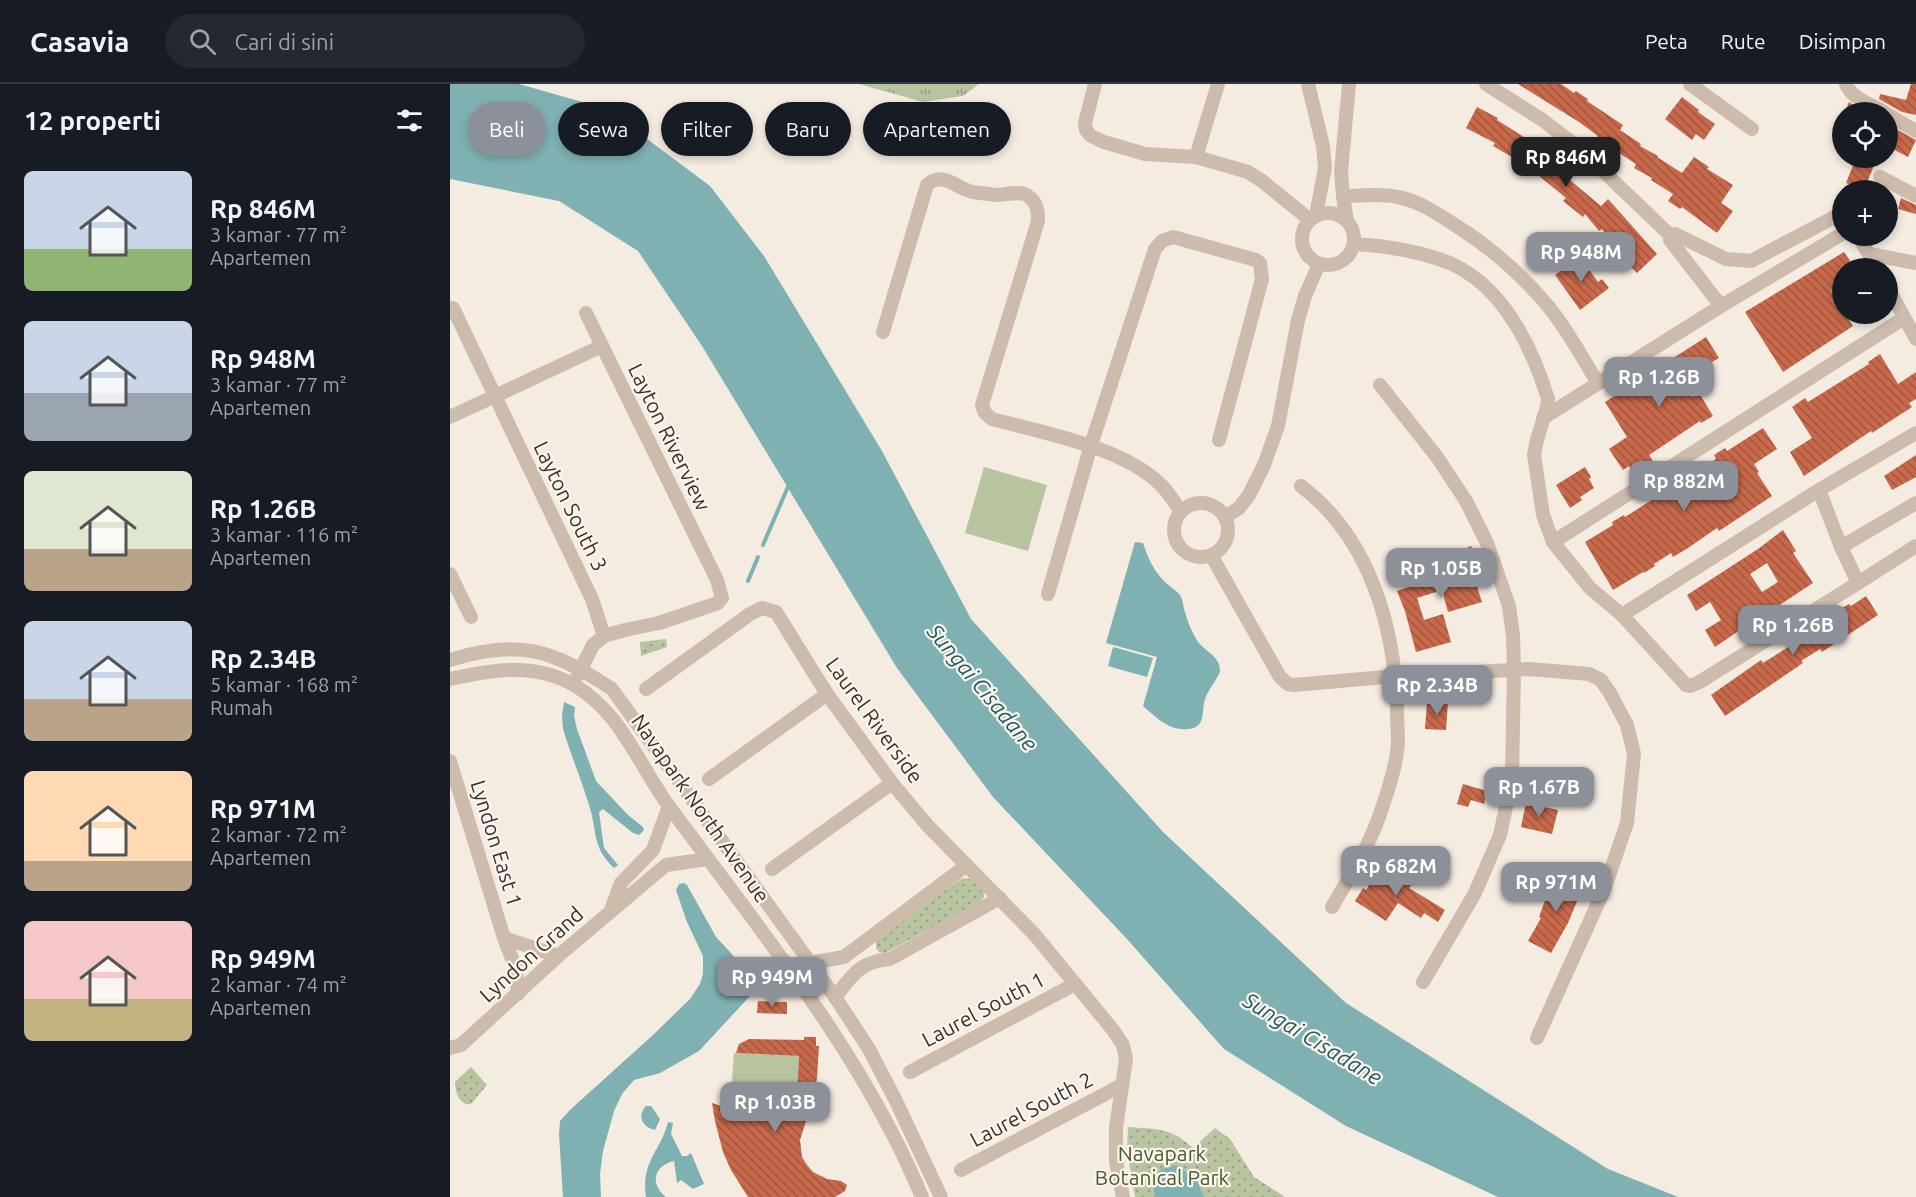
<!DOCTYPE html>
<html lang="id">
<head>
<meta charset="utf-8">
<style>
	body { margin:0; font-family:Ubuntu,sans-serif; background:#242831; color:#f1f3f6; height:100vh; display:flex; flex-direction:column; font-size:22px; white-space:nowrap }
	* { box-sizing:border-box; margin:0 }
	p { font-size:20px; color:#9ea1a6 }
	.icon { flex:none; width:33px; height:33px; fill:none; stroke:currentColor; stroke-width:2; stroke-linecap:round; stroke-linejoin:round }
	.map { position:relative; flex:1; overflow:hidden }
	.sheet { display:flex; flex-direction:column; background:#171b24; width:450px }
	.sheet>* { flex:none }
	.banner { position:absolute; left:18px; top:18px; width:570px; height:54px; display:flex; gap:12px }
	.tools { position:absolute; left:1382px; top:18px; display:grid; gap:12px }
	.tools a { display:grid; place-items:center; width:66px; height:66px; border-radius:50%; background:#171b24; box-shadow:0 3px 9px #0003; font-size:30px }
	.price { position:absolute; translate:-50% -51px; padding:0 14px; border-radius:12px; background:#8c9099; color:#fff; font-size:20px; line-height:39px; filter:drop-shadow(0 2px 3px #0008) }
	.price::after { content:''; position:absolute; left:50%; top:36px; width:18px; height:14px; margin-left:-9px; background:inherit; clip-path:polygon(0 0,100% 0,50% 100%) }
	.price.current { background:#222; color:#fff }
	ul { padding:0; list-style:none }
	li { display:flex; align-items:center; gap:18px; height:150px; padding:0 24px }
	li span { display:grid; place-items:center; flex:none; width:168px; height:120px; border-radius:9px; color:#555 }
	li>.icon { margin-inline-start:auto }
	span .icon { width:72px; height:72px; fill:#fffc; stroke-width:1 }
	li b { font-size:26px }
	h2 { display:flex; justify-content:space-between; align-items:center; height:72px; padding:0 24px; font-size:26px }
	.tag { padding:0 21px; border-radius:27px; background:#171b24; box-shadow:0 3px 9px #0003; font-size:21px; line-height:54px }
	.tag.current { background:#8c9099; color:#fff }
	header { display:flex; align-items:center; gap:36px; box-sizing:border-box; height:84px; padding:0 30px; background:#171b24; border-bottom:2px solid #363941 }
	header strong { font-size:28px }
	nav { display:flex; gap:33px; margin-inline-start:auto; font-size:21px }
	.search { width:420px; height:54px; background:#242831; display:flex; align-items:center; gap:15px; box-sizing:border-box; padding:0 21px; border-radius:33px; color:#9ea1a6; font-size:22px }
	main { display:flex; flex:1; min-height:0 }
	.map>svg:first-child { display:block }
	.grass { fill:url(#grass-tufts) }
	.park { fill:url(#park-dots) }
	.pitch { fill:#b8c4a0 }
	.water { fill:#7fb0b2 }
	.lines { fill:none; stroke-linecap:round; stroke-linejoin:round }
	.stream { stroke:#7fb0b2; stroke-width:4 }
	.building { fill:url(#building-back-hatch); fill-rule:evenodd }
	.minor { stroke:#cdbbac; stroke-width:14 }
	.labels { text-anchor:middle; dominant-baseline:central; stroke-width:4.5; stroke-linejoin:round; paint-order:stroke }
	.street-label { font-size:21px; fill:#3b302b; stroke:#fbf5ee }
	.park-label { font-size:21px; fill:#4a5a2e; stroke:#fbf5ee }
	.water-label { font-size:22px; font-style:italic; fill:#1f5a5e; stroke:#fbf5ee }
</style>
</head>
<body>
<header>
<strong>Casavia</strong>
<div class="search"><svg class="icon" aria-label="search" viewBox="0 0 24 24"><circle cx="10" cy="10" r="6"/><path d="M15 15l6 6"/></svg>Cari di sini</div>
<nav><a>Peta</a><a>Rute</a><a>Disimpan</a></nav>
</header>
<main>
<section class="sheet">
<h2>12 properti<svg class="icon" aria-label="filters" viewBox="0 0 24 24"><path d="M4 7h16M4 17h16"/><circle cx="9" cy="7" r="2"/><circle cx="15" cy="17" r="2"/></svg></h2>
<ul>
<li><span style="background:linear-gradient(#c9d6e8 65%,#8fb573 0)"><svg class="icon" aria-label="home" viewBox="0 0 24 24"><path d="M3 11l9-7 9 7M6 9v11h12V9"/></svg></span><div><b>Rp 846M</b><p>3 kamar · 77 m²</p><p>Apartemen</p></div></li>
<li><span style="background:linear-gradient(#c9d6e8 60%,#9aa5b1 0)"><svg class="icon" aria-label="home" viewBox="0 0 24 24"><path d="M3 11l9-7 9 7M6 9v11h12V9"/></svg></span><div><b>Rp 948M</b><p>3 kamar · 77 m²</p><p>Apartemen</p></div></li>
<li><span style="background:linear-gradient(#dfe7d0 65%,#b9a48a 0)"><svg class="icon" aria-label="home" viewBox="0 0 24 24"><path d="M3 11l9-7 9 7M6 9v11h12V9"/></svg></span><div><b>Rp 1.26B</b><p>3 kamar · 116 m²</p><p>Apartemen</p></div></li>
<li><span style="background:linear-gradient(#c9d6e8 65%,#b9a48a 0)"><svg class="icon" aria-label="home" viewBox="0 0 24 24"><path d="M3 11l9-7 9 7M6 9v11h12V9"/></svg></span><div><b>Rp 2.34B</b><p>5 kamar · 168 m²</p><p>Rumah</p></div></li>
<li><span style="background:linear-gradient(#ffd9b3 75%,#b9a48a 0)"><svg class="icon" aria-label="home" viewBox="0 0 24 24"><path d="M3 11l9-7 9 7M6 9v11h12V9"/></svg></span><div><b>Rp 971M</b><p>2 kamar · 72 m²</p><p>Apartemen</p></div></li>
<li><span style="background:linear-gradient(#f6c9c9 65%,#c2b280 0)"><svg class="icon" aria-label="home" viewBox="0 0 24 24"><path d="M3 11l9-7 9 7M6 9v11h12V9"/></svg></span><div><b>Rp 949M</b><p>2 kamar · 74 m²</p><p>Apartemen</p></div></li>
</ul>
</section>
<div class="map">
<svg width="1466" height="1113" viewBox="0 0 1466 1113">
	<defs>
		<pattern id="grass-tufts" width="24" height="20" patternUnits="userSpaceOnUse" patternTransform="scale(1.5)"><rect width="24" height="20" fill="#b8c4a0"/><path d="M3 7l-1-3M5 7V3M7 7l1-3M15 17l-1-3M17 17v-4M19 17l1-3" fill="none" stroke="#97a083"/></pattern>
		<pattern id="park-dots" width="8" height="8" patternUnits="userSpaceOnUse" patternTransform="scale(1.5)"><rect width="8" height="8" fill="#b8c4a0"/><path d="M2 2h.1M6 6h.1" fill="none" stroke="#97a083" stroke-width="1.8" stroke-linecap="round"/></pattern>
		<pattern id="building-back-hatch" width="6" height="6" patternUnits="userSpaceOnUse" patternTransform="scale(1.5)"><rect width="6" height="6" fill="#c8694b"/><path d="M-1 5l2 2M0 0l6 6M5-1l2 2" fill="none" stroke="#a4573f"/></pattern>
	</defs>
	<rect width="100%" height="100%" fill="#f4ebe1"/>
	<!-- grass -->
	<path class="grass" d="M409 0H529L513 12 473 18Z"/>
	<!-- park -->
	<g class="park">
		<path d="M216 555 217 563 191 572 190 558Z"/>
		<path d="M516 794 522 796 534 808V813L530 818 435 869 429 868 426 864V855L511 795Z"/>
		<path d="M21 983 37 1001 21 1020C10 1022 5 1009 5 998Z"/>
		<path d="M678 1043C706 1045 722 1044 743 1064L765 1044 780 1055 804 1093 835 1113H685L677 1066Z"/>
	</g>
	<!-- pitch -->
	<g class="pitch">
		<path d="M534 383 597 401 578 467 515 449Z"/>
		<path d="M284 969 349 972 346 1028 280 1025Z"/>
	</g>
	<!-- water -->
	<g class="water">
		<path d="M0 0H69L157 25 260 102 314 172 432 367 521 535 713 748 896 919 1158 1085 1228 1113H1048L896 1042 774 965 677 855 543 713 447 584 252 262 188 167 109 117 0 95Z"/>
		<path d="M685 458 693 459C697 472 703 485 712 495 717 501 725 505 730 511 733 515 733 523 735 528 738 539 742 549 748 558 755 567 770 573 770 586 770 593 756 607 754 619 752 633 754 644 737 645 719 647 706 633 693 622L707 573 656 559Z"/>
		<path d="M663 563 703 574 697 593 658 582Z"/>
		<path d="M114 618 125 623 124 632 127 645 146 697 178 731 193 743 194 746 189 751 183 749 153 725 149 728 154 764 168 781 164 784C141 762 148 748 139 721 131 695 121 671 113 645L112 632Z"/>
		<path d="M234 799 237 801 266 853 280 868 301 896 300 912 249 967 210 989 184 996 172 1010 164 1027 153 1067 150 1090 151 1113H113L109 1050 110 1037 121 1025 203 951 240 915 250 900 253 890V872L237 838 226 806 229 800Z"/>
		<path d="M196 1022H201L210 1035 205 1046C192 1043 187 1032 196 1022Z"/>
		<path d="M218 1038 223 1039 221 1050 232 1072H237L241 1069 254 1100 243 1105 231 1096 227 1099 224 1077C203 1082 200 1100 216 1113H196C191 1076 210 1069 218 1038Z"/>
		<path d="M727 1082 746 1095 754 1113H706C701 1105 705 1093 711 1085Z"/>
	</g>
	<g class="lines">
		<!-- stream -->
		<g class="stream">
			<path d="M313 461 340 398"/>
			<path d="M298 497 308 473"/>
		</g>
	</g>
	<!-- building -->
	<g class="building">
		<path d="M1068 0H1111L1124 9 1126 7 1138 15 1137 17 1173 41 1170 46 1191 60 1190 62 1208 72 1207 73 1232 89 1244 73 1259 83 1257 85 1283 101 1271 119 1283 127 1267 149 1232 123 1230 125 1218 117 1223 110 1201 96 1202 94 1184 84 1186 80 1146 54 1148 52 1129 38Z"/>
		<path d="M1461 0H1466V31L1452 28 1429 15 1430 10 1456 16Z"/>
		<path d="M1232 13 1249 26 1248 28 1265 40 1254 56 1246 50 1242 56 1215 35Z"/>
		<path d="M1399 18 1413 27 1412 28H1395Z"/>
		<path d="M1027 23 1048 34 1047 36 1096 67 1119 87 1115 92 1151 122 1158 115 1207 170 1187 189 1172 173 1173 171 1152 145 1149 147 1135 130 1133 133 1113 117 1116 114 1088 91 1090 89 1043 62 1045 59 1016 44Z"/>
		<path d="M1437 40 1466 56 1458 73 1437 62Z"/>
		<path d="M1406 74H1427L1414 106 1396 99Z"/>
		<path d="M1451 114 1466 121V130L1448 125Z"/>
		<path d="M1394 168 1405 184H1392V200L1381 207 1392 224V230H1395L1403 242 1333 288 1295 228Z"/>
		<path d="M1130 173 1148 198 1152 195 1159 204 1130 226 1105 191Z"/>
		<path d="M1256 253 1269 274 1231 295 1242 313 1249 309 1263 332 1251 339 1250 337 1199 371 1205 380 1185 392 1179 382 1173 386 1159 365 1177 353 1155 318Z"/>
		<path d="M1430 270 1448 300 1466 288V315L1459 319 1462 323 1422 349 1421 347 1354 392 1340 368 1362 354 1342 323 1355 314 1358 318 1419 280 1418 278Z"/>
		<path d="M1313 344 1327 365 1304 380 1309 388 1307 389 1322 412 1269 447 1267 444 1238 464 1223 473 1221 469 1204 480 1205 482 1194 489 1193 488 1163 506 1135 458 1163 441 1162 438 1174 431 1175 433 1266 375 1264 371 1275 364 1277 367Z"/>
		<path d="M1466 371V393L1442 406 1434 392Z"/>
		<path d="M1135 383 1141 393 1139 395 1144 404 1130 413 1132 416 1120 424 1106 401Z"/>
		<path d="M1333 446 1346 467 1343 469 1363 499 1311 533 1310 531 1292 542 1293 544 1265 563 1255 546 1271 536 1260 518 1246 527 1237 511 1308 465ZM1317 479 1328 498 1312 508 1300 490Z"/>
		<path d="M1021 462 1026 475 1019 478 1032 518 998 528 992 506 967 514 974 536 993 530 1001 558 966 568 955 527 947 507 991 492 985 478Z"/>
		<path d="M1416 512 1428 531 1372 568 1370 565 1351 577 1353 579 1275 632 1261 611 1311 576 1313 579 1376 539 1375 538 1389 530 1387 527 1399 520 1401 522Z"/>
		<path d="M977 617 998 618 996 646 975 645Z"/>
		<path d="M1013 700 1037 707 1034 720 1021 716 1018 723 1007 720Z"/>
		<path d="M1076 719 1108 726 1102 750 1071 743Z"/>
		<path d="M931 782 953 795 955 792 964 797 959 804 995 826 988 838 974 829 971 834 948 819 936 837 905 817 913 804 916 806Z"/>
		<path d="M1104 792 1133 803 1118 839 1101 869 1078 857 1091 834 1089 833Z"/>
		<path d="M308 917 337 918V930L307 929Z"/>
		<path d="M354 953H366V962H369L367 995 364 1007 354 1028 357 1034 350 1056 352 1073 357 1081 363 1088 377 1095 391 1097 397 1101 395 1107 385 1113H298L281 1086 273 1068 265 1037 262 1019 278 1024 346 1028 349 972 286 969 289 960 299 955 354 956Z"/>
	</g>
	<g class="lines">
		<!-- minor -->
		<g class="minor">
			<path d="M645 0 635 39 636 46 641 52 654 58 695 70 746 73 798 88 812 97 860 136"/>
			<path d="M858 0 873 62 875 84 866 131"/>
			<path d="M1036 0 1094 37 1130 65 1221 152 1225 150 1276 175 1301 177 1392 129"/>
			<path d="M1240 0 1302 45"/>
			<path d="M1396 0C1401 14 1422 21 1434 28"/>
			<path d="M1437 30 1466 47"/>
			<path d="M746 73 768 0"/>
			<path d="M1430 93 1466 112"/>
			<path d="M893 112C910 112 930 109 948 113 969 117 988 130 1005 141 1040 163 1072 191 1098 222 1118 246 1132 274 1148 299"/>
			<circle cx="878" cy="155" r="26"/>
			<path d="M897 137 893 112 891 88 899 0"/>
			<path d="M1221 152 1220 156 1271 222"/>
			<path d="M1408 152 1427 184"/>
			<path d="M904 160C937 162 971 167 1002 180 1054 204 1082 263 1098 315L1097 323 1087 356 1084 371 1093 431 1103 458 1140 504 1172 531 1236 601 1240 602 1248 599 1408 499 1391 463 1369 406"/>
			<path d="M1419 170 1466 179"/>
			<path d="M1437 202 1466 255"/>
			<path d="M3 224 142 515 154 552"/>
			<path d="M433 248 477 101C494 86 506 105 523 108 531 109 539 110 546 111 556 111 570 106 578 112 587 118 588 127 588 137L532 321 535 329 542 335C593 349 674 363 712 402 719 409 725 419 731 428"/>
			<path d="M930 301 987 373 1016 417 1037 459 1059 522 1063 552 1064 586 1062 695 1050 751 1025 809 973 898"/>
			<path d="M0 333 152 262"/>
			<path d="M1093 334 1271 222 1392 150"/>
			<path d="M851 402C920 454 945 544 947 626 947 637 948 648 948 658 947 679 940 701 933 721 922 758 901 790 882 823"/>
			<circle cx="751" cy="446" r="27"/>
			<path d="M775 433 789 424 799 411 814 381 828 342 848 236 855 212 869 180"/>
			<path d="M1103 458 1454 234"/>
			<path d="M1391 463 1466 419"/>
			<path d="M761 471 830 593 838 600 844 601 946 592 1079 585 1139 590 1151 596 1160 609 1177 641 1184 670 1177 739 1154 806 1087 954"/>
			<path d="M0 490 21 533"/>
			<path d="M1408 499 1466 462"/>
			<path d="M598 510 641 361 705 165 712 157 723 153 806 176 810 179 812 195 769 356"/>
			<path d="M1172 531 1369 406 1466 349"/>
			<path d="M0 576C69 554 103 566 162 605L385 913 419 965 446 1017 491 1113"/>
			<path d="M128 591 143 561 154 552 175 546 209 539 268 519 272 514 267 496 136 229"/>
			<path d="M0 595C42 586 84 578 124 601 173 630 188 681 221 725 312 849 412 969 472 1113"/>
			<path d="M196 605 300 530 312 524 326 528 377 610 442 699 478 742 585 851 663 946 673 961 676 975 666 1044V1077L673 1113"/>
			<path d="M0 677 54 854 66 885 68 910"/>
			<path d="M259 695 377 610"/>
			<path d="M322 785 442 699"/>
			<path d="M161 826 171 799 203 766 219 722"/>
			<path d="M54 854 108 872"/>
			<path d="M360 879 394 873 517 781"/>
			<path d="M385 913C402 892 410 877 440 875L550 814"/>
			<path d="M0 964 11 961 108 872 216 781 258 775"/>
			<path d="M460 988 625 900"/>
			<path d="M511 1086 672 1001"/>
		</g>
	</g>
	<g class="labels">
		<!-- street labels -->
		<g class="street-label">
			<text transform="translate(220 353) rotate(64)">Layton Riverview</text>
			<text transform="translate(121 422) rotate(64)">Layton South 3</text>
			<text transform="translate(425 636) rotate(54)">Laurel Riverside</text>
			<text transform="translate(251 724) rotate(55)">Navapark North Avenue</text>
			<text transform="translate(47 759) rotate(73)">Lyndon East 1</text>
			<text transform="translate(81 870) rotate(-42)">Lyndon Grand</text>
			<text transform="translate(533 925) rotate(-28)">Laurel South 1</text>
			<text transform="translate(581 1025) rotate(-28)">Laurel South 2</text>
		</g>
		<!-- park labels -->
		<g class="park-label">
			<text x="712" y="1069">Navapark<tspan x="712" dy="24">Botanical Park</tspan></text>
		</g>
		<!-- water labels -->
		<g class="water-label">
			<text transform="translate(533 603) rotate(50)">Sungai Cisadane</text>
			<text transform="translate(863 954) rotate(31)">Sungai Cisadane</text>
		</g>
	</g>
</svg>
<div class="tools">
<a><svg class="icon" aria-label="locate" viewBox="0 0 24 24"><circle cx="12" cy="12" r="6"/><path d="M12 2v4M12 18v4M2 12h4M18 12h4"/></svg></a>
<a>+</a>
<a>−</a>
</div>
<b class="price current" style="left:1116px;top:104px">Rp 846M</b>
<b class="price" style="left:1131px;top:199px">Rp 948M</b>
<b class="price" style="left:1209px;top:324px">Rp 1.26B</b>
<b class="price" style="left:1234px;top:428px">Rp 882M</b>
<b class="price" style="left:991px;top:515px">Rp 1.05B</b>
<b class="price" style="left:1343px;top:572px">Rp 1.26B</b>
<b class="price" style="left:987px;top:632px">Rp 2.34B</b>
<b class="price" style="left:1089px;top:734px">Rp 1.67B</b>
<b class="price" style="left:946px;top:813px">Rp 682M</b>
<b class="price" style="left:1106px;top:829px">Rp 971M</b>
<b class="price" style="left:322px;top:924px">Rp 949M</b>
<b class="price" style="left:325px;top:1049px">Rp 1.03B</b>
<div class="banner">
<a class="tag current">Beli</a>
<a class="tag">Sewa</a>
<a class="tag">Filter</a>
<a class="tag">Baru</a>
<a class="tag">Apartemen</a>
</div>
</div>
</main>
</body>
</html>
